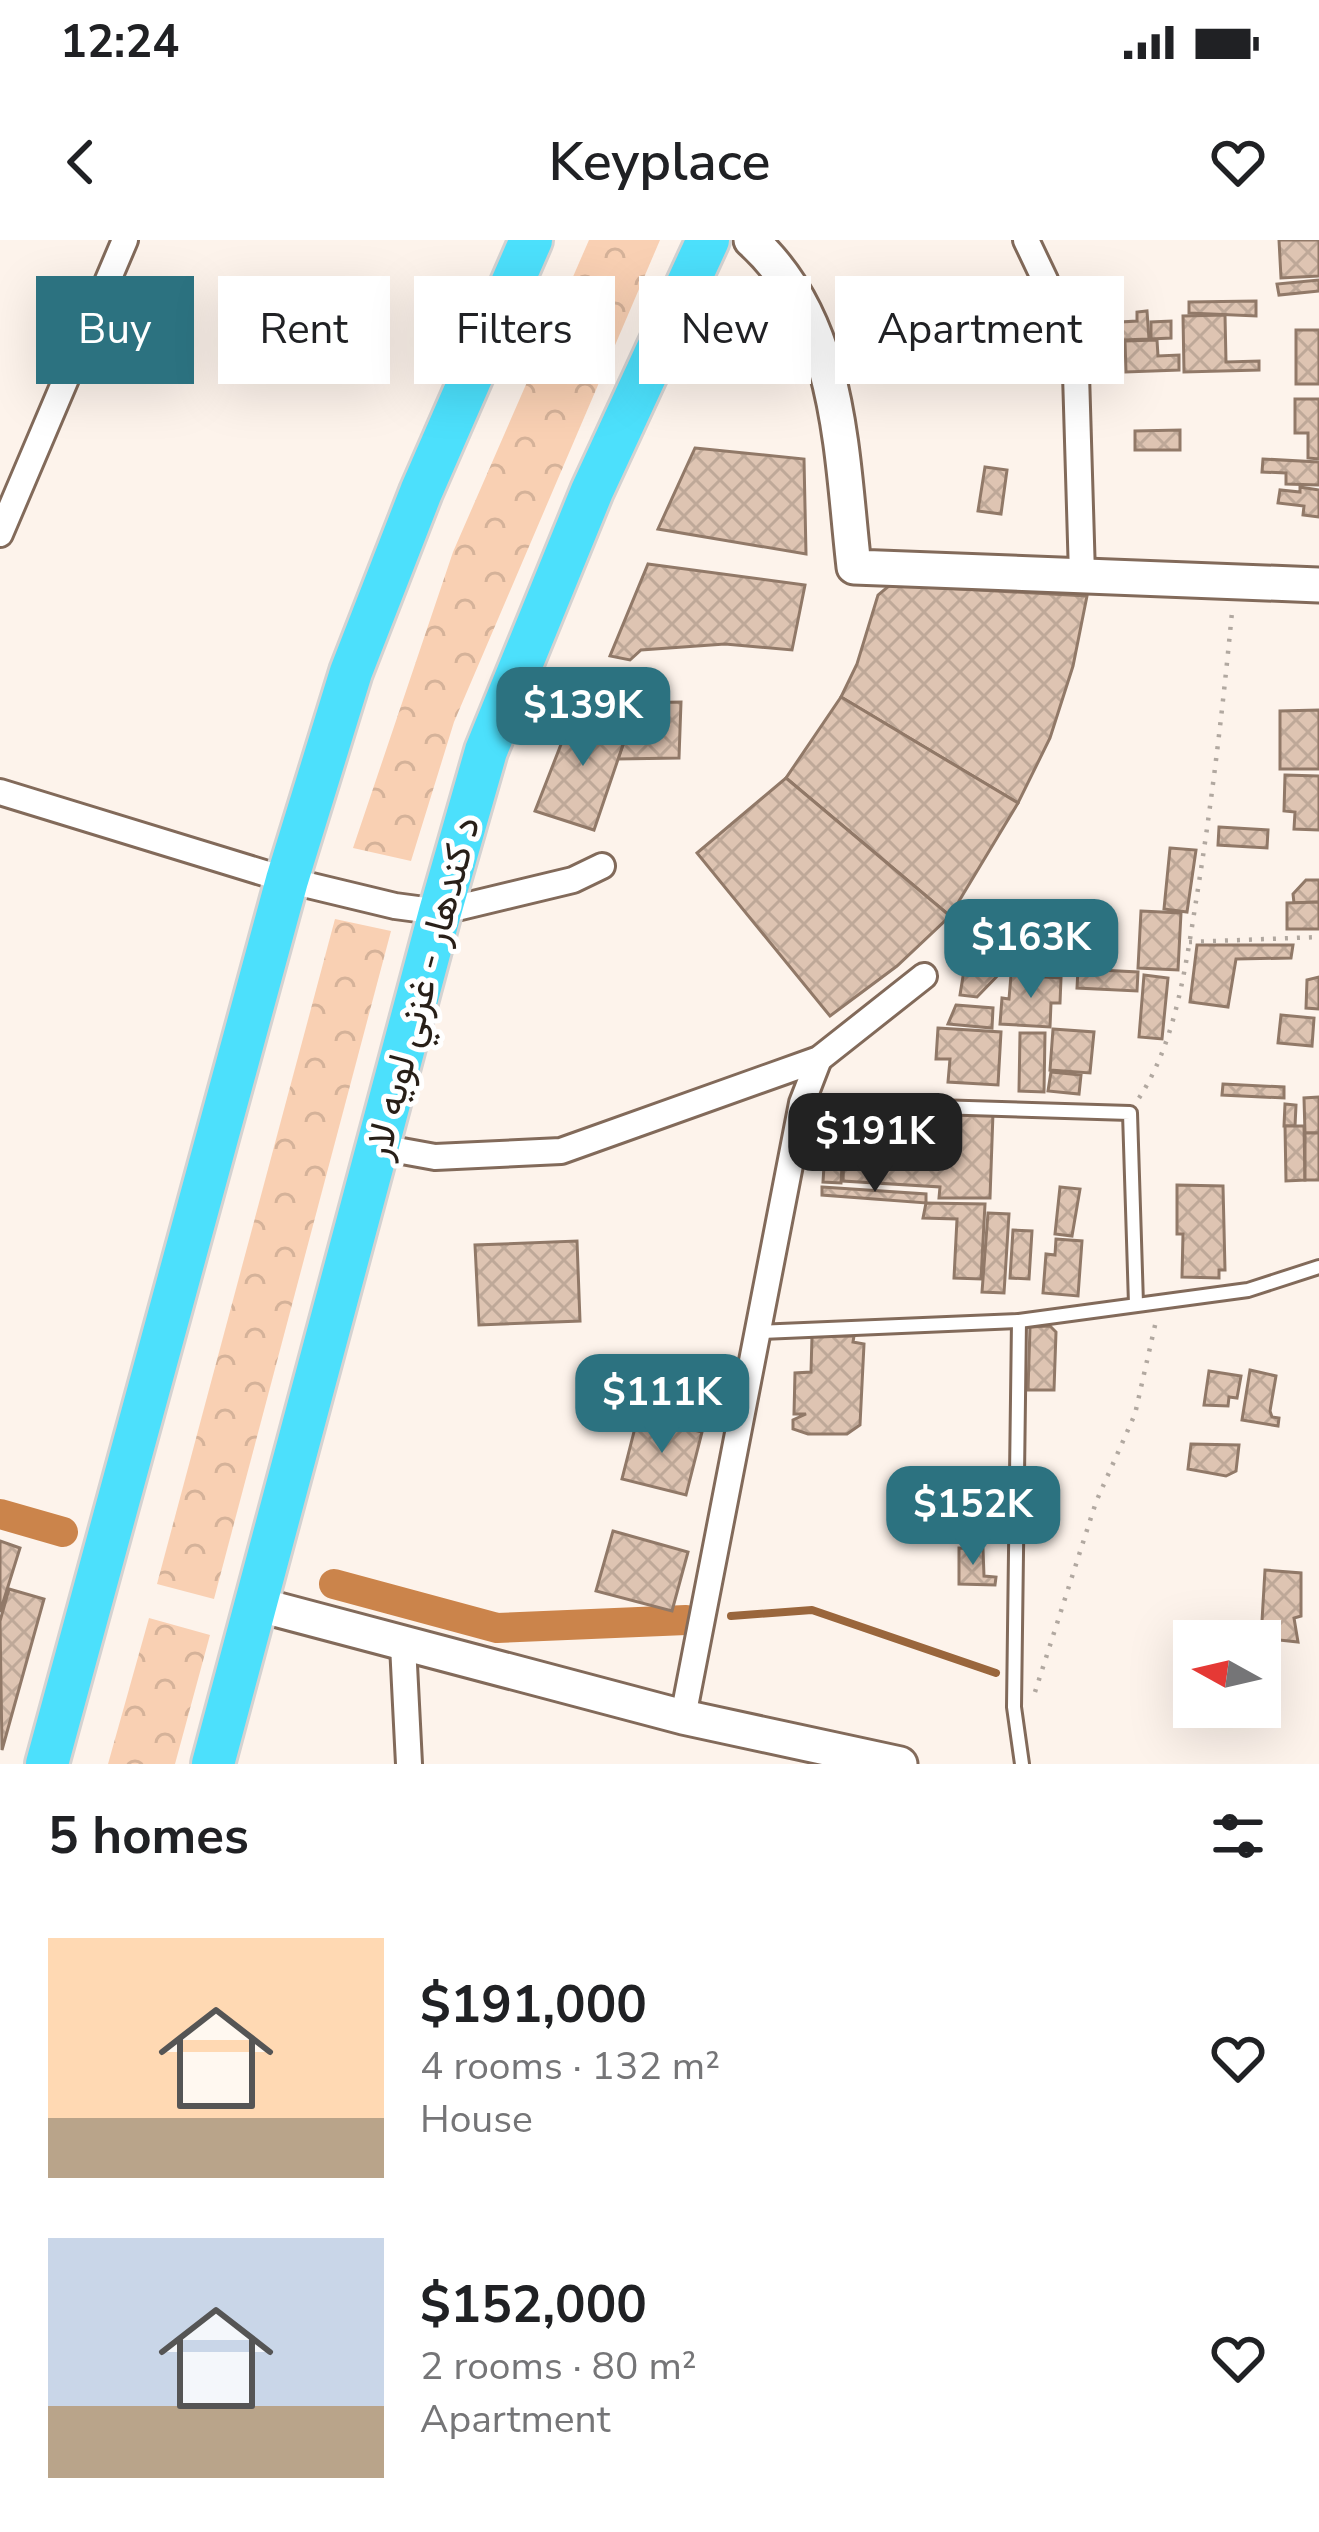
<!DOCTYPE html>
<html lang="en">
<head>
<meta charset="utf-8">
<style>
	body { margin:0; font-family:"Nunito Sans",Vazirmatn,sans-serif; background:#f2f2f2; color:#202124; height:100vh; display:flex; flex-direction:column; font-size:45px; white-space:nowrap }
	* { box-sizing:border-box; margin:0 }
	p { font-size:39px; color:#757577 }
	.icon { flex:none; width:66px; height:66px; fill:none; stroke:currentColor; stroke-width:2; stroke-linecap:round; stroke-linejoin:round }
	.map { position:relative; height:1524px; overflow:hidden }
	.sheet { display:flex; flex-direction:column; background:#fff; flex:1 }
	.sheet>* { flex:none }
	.guide { position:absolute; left:36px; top:36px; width:1248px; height:108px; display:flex; gap:24px }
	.needle { width:78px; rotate:278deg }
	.fabs { position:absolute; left:1173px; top:1380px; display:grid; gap:24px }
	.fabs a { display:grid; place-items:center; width:108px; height:108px; border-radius:0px; background:#fff; box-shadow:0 12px 48px #0002; font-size:60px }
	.price { position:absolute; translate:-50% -102px; padding:0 27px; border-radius:24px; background:#2c7280; color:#fff; font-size:39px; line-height:78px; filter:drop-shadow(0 3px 6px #0008) }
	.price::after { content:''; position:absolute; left:50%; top:72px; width:36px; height:27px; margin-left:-18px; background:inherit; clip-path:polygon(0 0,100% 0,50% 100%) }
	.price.selected { background:#222; color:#fff }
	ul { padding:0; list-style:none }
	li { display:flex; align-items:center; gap:36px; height:300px; padding:0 48px }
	li span { display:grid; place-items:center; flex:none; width:336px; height:240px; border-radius:0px; color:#555 }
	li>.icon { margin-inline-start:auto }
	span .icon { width:144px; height:144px; fill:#fffc; stroke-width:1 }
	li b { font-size:51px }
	h2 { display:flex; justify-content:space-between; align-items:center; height:144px; padding:0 48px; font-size:51px }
	.chip { padding:0 42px; border-radius:0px; background:#fff; box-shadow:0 12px 48px #0002; font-size:42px; line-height:108px }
	.chip.selected { background:#2c7280; color:#fff }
	.status { display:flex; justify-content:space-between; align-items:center; height:84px; padding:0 60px; background:#fff; direction:ltr }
	.status svg { height:33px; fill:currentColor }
	header { display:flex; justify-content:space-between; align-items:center; height:156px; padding:0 48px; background:#fff; font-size:54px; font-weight:600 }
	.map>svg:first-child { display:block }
	.park { fill:url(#park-crowns) }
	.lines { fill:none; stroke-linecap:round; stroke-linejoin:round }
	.stream { stroke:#9a663c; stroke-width:8 }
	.canal { stroke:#cb844b; stroke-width:30 }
	.building { fill:url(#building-cross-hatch); stroke:#917968; stroke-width:3 }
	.lane-casing { stroke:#826a5a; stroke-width:18 }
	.street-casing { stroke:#826a5a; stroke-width:30 }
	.secondary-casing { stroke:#826a5a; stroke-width:39 }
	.highway-casing { stroke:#d4d2d1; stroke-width:48 }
	.path { stroke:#b1a8a0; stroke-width:4.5; stroke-dasharray:3 9; stroke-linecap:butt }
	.lane { stroke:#fff; stroke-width:12 }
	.street { stroke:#fff; stroke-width:24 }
	.secondary { stroke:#fff; stroke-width:33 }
	.highway { stroke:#4ce0fc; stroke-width:42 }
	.labels { text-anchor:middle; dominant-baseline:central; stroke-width:10; stroke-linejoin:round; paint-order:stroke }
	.street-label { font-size:39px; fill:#281f18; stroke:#fff }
</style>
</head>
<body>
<div class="status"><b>12:24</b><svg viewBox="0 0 49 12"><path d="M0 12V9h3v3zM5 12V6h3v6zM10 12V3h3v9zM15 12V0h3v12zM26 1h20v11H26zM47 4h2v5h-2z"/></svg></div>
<header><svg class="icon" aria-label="back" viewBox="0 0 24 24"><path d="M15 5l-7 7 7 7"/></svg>Keyplace<svg class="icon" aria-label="heart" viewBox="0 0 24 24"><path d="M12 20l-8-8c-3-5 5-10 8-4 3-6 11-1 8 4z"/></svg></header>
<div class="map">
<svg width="1319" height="1524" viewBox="0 0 1319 1524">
	<defs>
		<pattern id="park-crowns" width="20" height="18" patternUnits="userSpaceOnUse" patternTransform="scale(3)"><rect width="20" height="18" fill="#f9d0b3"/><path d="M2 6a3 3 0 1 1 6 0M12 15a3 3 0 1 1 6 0" fill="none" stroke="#d5b299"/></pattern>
		<pattern id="building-cross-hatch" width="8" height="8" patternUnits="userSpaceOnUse" patternTransform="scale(3)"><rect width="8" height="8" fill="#dec4b2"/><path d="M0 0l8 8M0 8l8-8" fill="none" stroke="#bea898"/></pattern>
	</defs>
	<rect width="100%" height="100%" fill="#fdf3eb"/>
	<!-- park -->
	<g class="park">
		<path d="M589 0H660L454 482 411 621 353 608 453 312Z"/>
		<path d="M335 679 391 691 214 1359 157 1344Z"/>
		<path d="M149 1378 210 1395 175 1524H108Z"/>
	</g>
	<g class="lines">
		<!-- stream -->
		<path class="stream" d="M731 1376 812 1370 996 1433"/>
		<!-- canal -->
		<g class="canal">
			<path d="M0 1274 63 1292"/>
			<path d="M334 1344 497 1388 686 1380"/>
		</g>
	</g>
	<!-- building -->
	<g class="building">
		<path d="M1279 0H1319V36L1281 38Z"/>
		<path d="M1319 40V51L1279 55 1277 44Z"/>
		<path d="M1256 61V76L1189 73V62Z"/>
		<path d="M1147 71 1149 99 1122 100 1121 82 1137 81V72Z"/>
		<path d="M1225 75 1226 122 1259 121V130L1184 132 1183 76Z"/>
		<path d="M1171 81V98L1151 99V82Z"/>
		<rect x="1296" y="90" width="23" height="54"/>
		<path d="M1157 100 1158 116 1179 115V130L1126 132 1125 101Z"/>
		<path d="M1295 159H1319V219L1308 218V193H1295Z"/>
		<path d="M1180 190V210H1135V191Z"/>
		<path d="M695 208 804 219 806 314 658 289Z"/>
		<path d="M1263 219 1319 222V245L1286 244V233L1262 232Z"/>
		<path d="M985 227 1007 230 1001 274 978 271Z"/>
		<path d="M1300 247 1319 250V277L1303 275 1304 266 1278 263 1280 250 1300 252Z"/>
		<path d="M648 324 805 345 792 410 725 404 641 410 630 420 610 416Z"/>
		<path d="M890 345 1087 356 1073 426 1050 498 1018 563 841 457 857 424 878 355Z"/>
		<path d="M841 457 1018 563 950 676 786 538Z"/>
		<path d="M681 462 679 518 618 519 629 487 622 484 627 463Z"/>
		<path d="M576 466 629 487 594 590 535 571Z"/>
		<path d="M1319 470V529H1280V471Z"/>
		<path d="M1285 535 1319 536V590L1294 589 1295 572 1284 571Z"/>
		<path d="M786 538 950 676 897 726 830 776 697 613Z"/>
		<path d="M1219 587 1268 590 1267 608 1218 605Z"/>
		<path d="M1170 608 1196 610 1187 672 1164 669Z"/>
		<path d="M1306 640H1319V662L1294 663 1293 654Z"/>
		<path d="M1319 662V689H1287V663Z"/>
		<path d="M1028 667 1086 674 1078 729 1007 724 1010 697 1025 699Z"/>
		<path d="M1141 671 1181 673 1178 730 1138 728Z"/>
		<path d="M995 676 1015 679 1013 691 1002 698 1000 724 968 722Z"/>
		<path d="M1197 705H1293L1291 718 1236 719 1228 767 1190 762Z"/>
		<path d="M965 724 1003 730 977 757 960 755Z"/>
		<path d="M1078 729 1138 732 1137 751 1077 748Z"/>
		<path d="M1011 735 1061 738 1060 763H1051L1050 787 1000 784 1002 758 1009 759Z"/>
		<path d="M1144 735 1168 738 1162 799 1139 797Z"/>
		<path d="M1319 737V769L1306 768 1307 740Z"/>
		<path d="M956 765 993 768 992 788 948 784Z"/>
		<path d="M1281 775 1314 778 1312 806 1278 803Z"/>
		<path d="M938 788 1001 792 998 845 948 842 950 819H936Z"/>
		<path d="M1053 789 1094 792 1090 833 1050 830Z"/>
		<path d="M1020 793H1045L1044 852 1019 851Z"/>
		<path d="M1051 832 1081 835 1079 854 1048 851Z"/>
		<path d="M1223 844 1284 847V858L1222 855Z"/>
		<path d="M1319 857V893H1305L1304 858Z"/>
		<path d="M1285 864 1296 865 1295 886H1284Z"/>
		<path d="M855 867 993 873 990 958H939L940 947 843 941 844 913 853 911Z"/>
		<path d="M1285 886H1304L1305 940 1286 941Z"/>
		<rect x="1305" y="893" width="14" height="47"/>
		<path d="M825 910 843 912 841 943 823 942Z"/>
		<path d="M1177 945 1223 946 1225 1030H1219V1038L1182 1037 1183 994H1177Z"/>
		<path d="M822 947 926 954V963L822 955Z"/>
		<path d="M1060 947 1080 949 1072 996 1055 994Z"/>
		<path d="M926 963 985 964 981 1039 954 1038 957 979 923 978Z"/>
		<path d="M988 973 1009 974 1004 1053 982 1052Z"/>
		<path d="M1013 990 1032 991 1029 1039 1010 1038Z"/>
		<path d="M1056 999 1082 1001 1078 1056 1043 1053 1046 1014 1055 1015Z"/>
		<path d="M577 1001 580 1081 479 1085 475 1005Z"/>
		<path d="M1050 1086 1056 1092 1054 1150H1028L1030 1087Z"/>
		<path d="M812 1096H854L853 1102 864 1104 860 1185 847 1194H808L793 1189V1180L806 1174H794L795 1133 811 1132Z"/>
		<path d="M1250 1130 1276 1136 1270 1171 1272 1177 1279 1178 1278 1186 1242 1180Z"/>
		<path d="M1209 1131 1241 1136 1237 1158 1229 1157 1228 1166 1204 1165Z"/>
		<path d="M638 1176 702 1192 686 1255 622 1239Z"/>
		<path d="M1191 1204 1239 1205 1236 1231 1226 1236 1188 1229Z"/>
		<path d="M613 1291 688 1312 672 1371 596 1351Z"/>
		<path d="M0 1301 20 1308 0 1372Z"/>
		<path d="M959 1308 983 1309 984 1336 996 1337 995 1345 959 1344Z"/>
		<path d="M1265 1330 1301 1333V1376L1294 1378 1298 1402 1261 1398Z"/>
		<path d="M9 1349 44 1359 2 1510 0 1381Z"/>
	</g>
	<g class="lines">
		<defs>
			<g id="lane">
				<path d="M803 863 1130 873 1136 1064"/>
				<path d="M1019 1081 1014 1467 1022 1524"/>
				<path d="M759 1092 1019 1081 1248 1050 1319 1027"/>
			</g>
			<g id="street">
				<path d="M1026 0 1045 40 1076 134 1082 335"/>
				<path d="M0 294 125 0"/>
				<path d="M0 552 287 640 395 666 440 672 573 640 602 626"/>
				<path d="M380 907 435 917 561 911 819 819 924 736"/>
				<path d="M403 1405 409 1524"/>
				<path d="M683 1477 802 863 819 819"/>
			</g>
			<g id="secondary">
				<path d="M751 0C842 82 841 214 854 327L1319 345"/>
				<path d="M256 1364 683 1477 900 1524"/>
			</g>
			<g id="highway">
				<path d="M47 1524 287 640 351 432 421 252 531 0"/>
				<path d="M213 1524 440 672 486 511 592 251 708 0"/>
			</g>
		</defs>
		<!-- lane casing -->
		<use href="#lane" class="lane-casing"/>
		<!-- street casing -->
		<use href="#street" class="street-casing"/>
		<!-- secondary casing -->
		<use href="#secondary" class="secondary-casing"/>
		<!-- highway casing -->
		<use href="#highway" class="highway-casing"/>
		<!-- path -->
		<g class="path">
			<path d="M1189 702 1319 697"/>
			<path d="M1139 858C1177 800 1186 723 1197 655 1212 561 1223 467 1232 372"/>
			<path d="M1035 1452 1096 1262 1135 1174 1156 1081"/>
		</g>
		<!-- lane -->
		<use href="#lane" class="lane"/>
		<!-- street -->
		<use href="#street" class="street"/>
		<!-- secondary -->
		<use href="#secondary" class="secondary"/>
		<!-- highway -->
		<use href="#highway" class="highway"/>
	</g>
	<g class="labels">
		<!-- street labels -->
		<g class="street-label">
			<text transform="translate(422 748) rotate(-75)">د کندهار - غزني لويه لار</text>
		</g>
	</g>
</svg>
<div class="fabs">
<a><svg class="needle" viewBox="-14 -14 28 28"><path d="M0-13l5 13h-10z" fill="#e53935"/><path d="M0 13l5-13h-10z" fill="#757577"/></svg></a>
</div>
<b class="price" style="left:583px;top:529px">$139K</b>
<b class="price" style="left:1031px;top:761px">$163K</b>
<b class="price selected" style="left:875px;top:955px">$191K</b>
<b class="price" style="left:662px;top:1216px">$111K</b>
<b class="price" style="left:973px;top:1328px">$152K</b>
<div class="guide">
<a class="chip selected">Buy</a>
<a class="chip">Rent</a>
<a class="chip">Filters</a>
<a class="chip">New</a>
<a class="chip">Apartment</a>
</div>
</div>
<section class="sheet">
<h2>5 homes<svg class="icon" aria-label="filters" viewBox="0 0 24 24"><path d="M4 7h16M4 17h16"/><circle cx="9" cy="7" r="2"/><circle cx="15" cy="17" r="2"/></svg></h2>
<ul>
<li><span style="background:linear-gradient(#ffd9b3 75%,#b9a48a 0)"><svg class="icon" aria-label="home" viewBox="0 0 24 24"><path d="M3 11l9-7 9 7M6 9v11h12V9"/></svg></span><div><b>$191,000</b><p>4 rooms · 132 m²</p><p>House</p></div><svg class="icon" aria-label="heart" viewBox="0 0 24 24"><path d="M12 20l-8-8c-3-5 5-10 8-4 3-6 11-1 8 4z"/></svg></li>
<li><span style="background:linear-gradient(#c9d6e8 70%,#b9a48a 0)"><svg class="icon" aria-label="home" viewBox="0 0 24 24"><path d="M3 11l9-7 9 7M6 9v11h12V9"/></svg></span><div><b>$152,000</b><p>2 rooms · 80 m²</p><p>Apartment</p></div><svg class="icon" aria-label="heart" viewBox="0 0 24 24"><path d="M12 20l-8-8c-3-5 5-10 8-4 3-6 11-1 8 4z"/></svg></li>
</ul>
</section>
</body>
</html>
